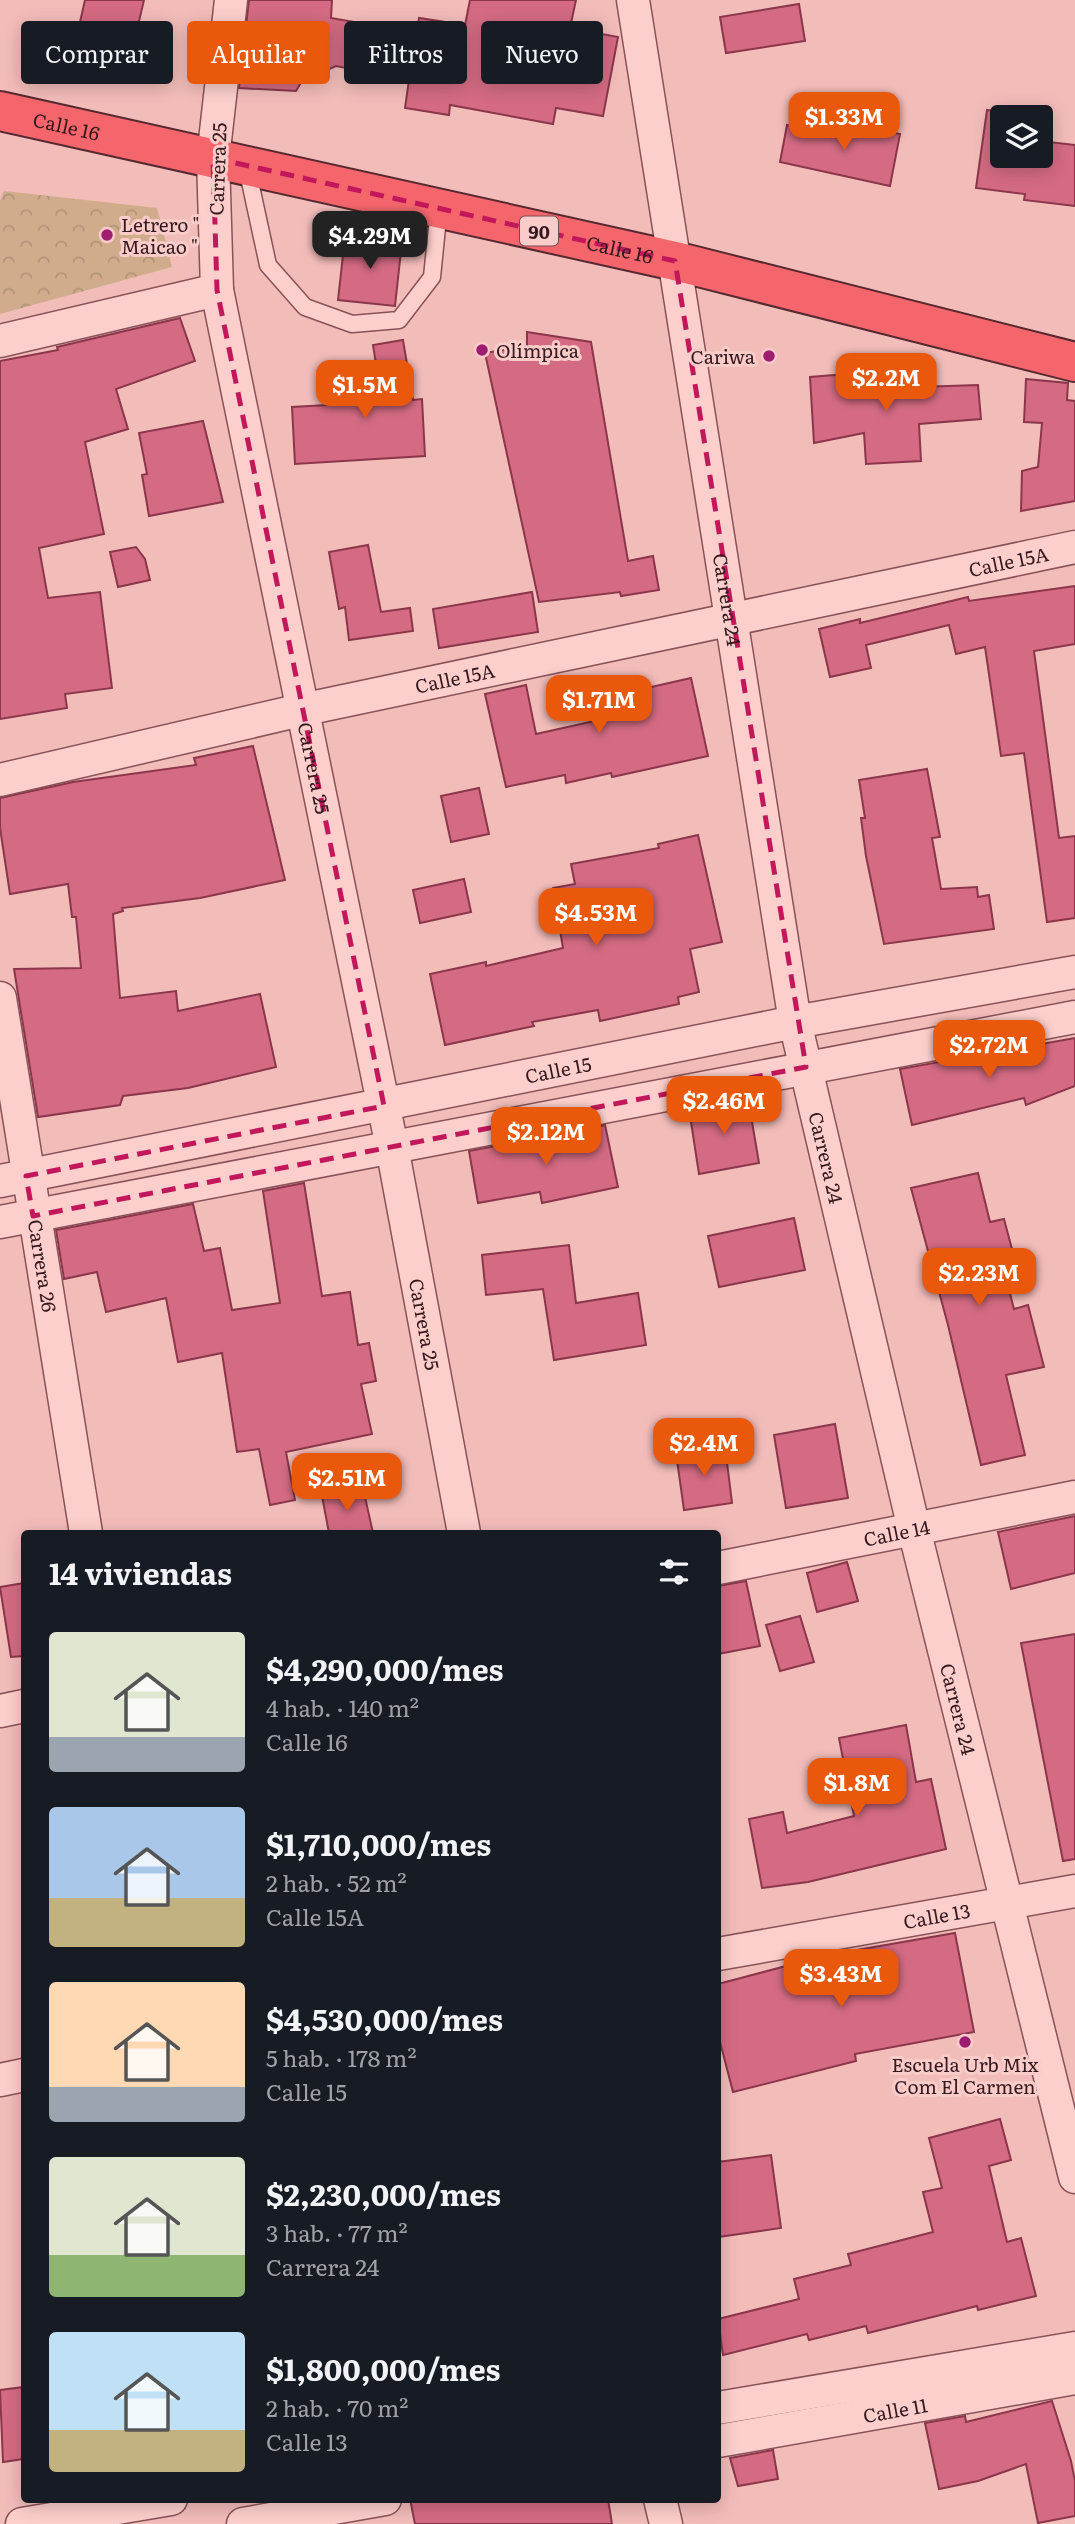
<!DOCTYPE html>
<html lang="es">
<head>
<meta charset="utf-8">
<style>
	body { margin:0; font-family:Literata,serif; background:#20242c; color:#f1f3f6; height:100vh; display:flex; flex-direction:column; font-size:26px; white-space:nowrap }
	* { box-sizing:border-box; margin:0 }
	p { font-size:23px; color:#9ea1a6 }
	.icon { flex:none; width:38px; height:38px; fill:none; stroke:currentColor; stroke-width:2; stroke-linecap:round; stroke-linejoin:round }
	.map { position:relative; flex:1; overflow:hidden }
	.details { position:absolute; left:21px; top:1530px; width:700px; height:973px; display:flex; flex-direction:column; background:#171b24; border-radius:7px; box-shadow:0 4px 18px #0003 }
	.details>* { flex:none }
	.banner { position:absolute; left:21px; top:21px; width:700px; height:63px; display:flex; gap:14px }
	.controls { position:absolute; left:990px; top:105px; display:grid; gap:14px }
	.controls a { display:grid; place-items:center; width:63px; height:63px; border-radius:7px; background:#171b24; box-shadow:0 4px 18px #0003; font-size:35px }
	.price { position:absolute; translate:-50% -60px; padding:0 16px; border-radius:14px; background:#ea580c; color:#fff; font-size:23px; line-height:46px; filter:drop-shadow(0 2px 4px #0008) }
	.price::after { content:''; position:absolute; left:50%; top:42px; width:21px; height:16px; margin-left:-10px; background:inherit; clip-path:polygon(0 0,100% 0,50% 100%) }
	.price.current { background:#222; color:#fff }
	ul { padding:0; list-style:none }
	li { display:flex; align-items:center; gap:21px; height:175px; padding:0 28px }
	li span { display:grid; place-items:center; flex:none; width:196px; height:140px; border-radius:7px; color:#555 }
	li>.icon { margin-inline-start:auto }
	span .icon { width:84px; height:84px; fill:#fffc; stroke-width:1 }
	li b { font-size:30px }
	h2 { display:flex; justify-content:space-between; align-items:center; height:84px; padding:0 28px; font-size:30px }
	.pill { padding:0 24px; border-radius:7px; background:#171b24; box-shadow:0 4px 18px #0003; font-size:24px; line-height:63px }
	.pill.current { background:#ea580c; color:#fff }
	.map>svg:first-child { display:block }
	.park { fill:url(#park-crowns) }
	.building { fill:#d46b83; stroke:#8b364b; stroke-width:2 }
	.lines { fill:none; stroke-linecap:round; stroke-linejoin:round }
	.service-casing { stroke:#895259; stroke-width:19 }
	.minor-casing { stroke:#895259; stroke-width:35 }
	.trunk-casing { stroke:#562830; stroke-width:42 }
	.service { stroke:#fccfcc; stroke-width:16 }
	.minor { stroke:#fccfcc; stroke-width:32 }
	.trunk { stroke:#f4666c; stroke-width:38 }
	.marked { fill:none; stroke:#c2185b; stroke-width:5; stroke-dasharray:14 9; stroke-linejoin:round }
	.poi-dot { fill:#9e1d71; stroke:#f9ccc9; stroke-width:2.5 }
	.labels { text-anchor:middle; dominant-baseline:central; stroke-width:6; stroke-linejoin:round; paint-order:stroke }
	.shield { fill:#f9ccc9; stroke:#704f51; stroke-width:2 }
	.shield-label { font-size:18px; font-weight:bold; fill:#36191e }
	.street-label { font-size:19px; fill:#36191e; stroke:#f9ccc9 }
	.poi-label { font-size:19px; fill:#36191e; stroke:#f9ccc9; text-anchor:start }
</style>
</head>
<body>
<div class="map">
<svg width="1075" height="2524" viewBox="0 0 1075 2524">
	<defs>
		<pattern id="park-crowns" width="20" height="18" patternUnits="userSpaceOnUse" patternTransform="scale(1.75)"><rect width="20" height="18" fill="#d0ac8c"/><path d="M2 6a3 3 0 1 1 6 0M12 15a3 3 0 1 1 6 0" fill="none" stroke="#b39378"/></pattern>
	</defs>
	<rect width="100%" height="100%" fill="#f2bcb9"/>
	<!-- park -->
	<path class="park" d="M4 191 157 208 172 267 0 314V201Z"/>
	<!-- building -->
	<g class="building">
		<path d="M85 0H144L136 34 80 22Z"/>
		<path d="M249 0H332L331 18 417 33 419 18 465 25 470 0H576L570 28 618 37 603 116 556 108 553 124 450 105 449 115 405 108 409 80 336 66 302 81 296 91 239 88Z"/>
		<path d="M799 4 805 41 726 53 720 17Z"/>
		<path d="M987 110 1034 116 1003 117V156H1041V141L1075 145V206L1024 200 1025 194 976 188Z"/>
		<path d="M849 124 900 134 890 186 780 162 787 125 846 136Z"/>
		<path d="M345 237 402 242 395 306 338 300Z"/>
		<path d="M180 318 195 361 116 389 128 429 85 442 104 534 39 548 48 598 100 592 112 688 65 694 67 708 0 719V361L58 350 57 347Z"/>
		<path d="M527 332 591 342 628 561 653 556 659 590 621 596 620 592 539 602 485 353 527 346Z"/>
		<path d="M403 340 413 400 422 399 425 456 295 464 292 407 382 402 373 345Z"/>
		<path d="M859 373 860 381 916 378 917 387 978 385 981 419 919 424 921 461 866 464 864 433 814 443 810 377Z"/>
		<path d="M1026 379 1068 383 1067 400 1075 401V501L1021 511 1022 471 1038 467 1042 423 1024 422Z"/>
		<path d="M203 421 223 502 149 516 142 475 147 474 139 433Z"/>
		<path d="M368 545 381 612 410 608 413 631 349 640 345 607 339 609 329 552Z"/>
		<path d="M136 547 145 559 150 580 118 587 110 552Z"/>
		<path d="M1075 586V644L1034 651 1059 838 1075 836V918L1047 922 1024 753 1001 756 985 647 956 654 949 625 866 645 871 668 830 677 819 629 860 619V623L968 597 969 601Z"/>
		<path d="M532 592 538 632 439 648 433 609Z"/>
		<path d="M691 678 708 756 612 777 611 773 566 783 565 775 506 787 485 694 526 685 536 734 599 720 594 700Z"/>
		<path d="M253 746 285 880 200 898 122 908 123 911 113 914 120 998 176 991 178 1011 260 994 276 1067 188 1088 123 1096 120 1105 38 1117 14 969 81 968 76 917H72L68 884 10 894 0 828V798L73 782 196 765 194 758Z"/>
		<path d="M927 769 940 837 932 838 941 889 977 887 978 897 989 895 994 929 884 944 866 856 861 818H865L859 780Z"/>
		<path d="M479 788 489 834 451 842 441 796Z"/>
		<path d="M698 835 722 942 690 949 699 992 678 997 679 1004 600 1021 598 1010 532 1022 534 1026 445 1045 430 974 486 962V966L563 948 553 888 575 884 571 864 659 848 658 844Z"/>
		<path d="M464 879 471 912 420 923 413 890Z"/>
		<path d="M1075 1038V1086L1026 1105 1024 1098 912 1125 900 1069Z"/>
		<path d="M748 1098 759 1163 699 1174 689 1109Z"/>
		<path d="M605 1125 618 1187 542 1203 540 1192 478 1203 469 1151Z"/>
		<path d="M978 1173 990 1222 1004 1219 1013 1253 1001 1259 1014 1309 1028 1305 1044 1367 1006 1375 1025 1455 981 1465 948 1325 911 1188Z"/>
		<path d="M304 1183 322 1296 350 1292 358 1345 369 1343 376 1381 361 1384 372 1434 286 1452 295 1500 270 1505 259 1449 237 1452 222 1353 178 1362 166 1298 106 1312 97 1272 64 1279 56 1230 193 1204 204 1251 220 1248 232 1310 280 1303 263 1191Z"/>
		<path d="M794 1218 805 1270 719 1287 708 1236Z"/>
		<path d="M569 1245 576 1303 638 1293 646 1345 554 1360 543 1289 486 1295 482 1255Z"/>
		<path d="M835 1424 848 1498 786 1508 774 1435Z"/>
		<path d="M725 1446 732 1503 684 1510 676 1453Z"/>
		<path d="M363 1488 373 1533H329L322 1496Z"/>
		<path d="M1075 1516V1573L1011 1589 998 1532Z"/>
		<path d="M847 1562 858 1601 817 1612 807 1573Z"/>
		<path d="M746 1581 760 1646 718 1654V1586Z"/>
		<path d="M24 1583V1656L11 1657 0 1587Z"/>
		<path d="M800 1616 814 1662 780 1671 766 1625Z"/>
		<path d="M1075 1634V1859L1063 1861 1021 1643Z"/>
		<path d="M906 1725 916 1782 931 1779 946 1849 808 1882 762 1888 749 1819 783 1812 787 1833 854 1816 839 1738Z"/>
		<path d="M955 1933 974 2032 855 2054 856 2061 733 2092 718 2034V1984L828 1955Z"/>
		<path d="M1000 2119 1011 2160 989 2166 1007 2242 1021 2238 1036 2296 978 2310 977 2306 868 2333 866 2326 809 2340 807 2334 723 2355 718 2319 799 2299 794 2279 851 2265 848 2254 933 2232 923 2192 942 2188 929 2138Z"/>
		<path d="M771 2155 781 2228 718 2237V2162Z"/>
		<path d="M24 2387V2459L3 2462 0 2390Z"/>
		<path d="M1052 2401 1071 2461 1075 2481V2516L1038 2523 1026 2464 978 2481 939 2489 925 2423 965 2416 966 2422Z"/>
		<path d="M773 2450 778 2479 738 2486 730 2458Z"/>
		<path d="M410 2499H608L612 2524H415Z"/>
	</g>
	<g class="lines">
		<defs>
			<path id="service" d="M247 168 268 265 305 307 352 324 399 320 432 277 439 208"/>
			<g id="minor">
				<path id="s1" d="M231 0 213 158 217 290 392 1147 464 1533"/>
				<path id="s2" d="M633 0 795 1022 914 1529 1075 2177"/>
				<path d="M0 341 217 290"/>
				<path id="s3" d="M0 780 301 710 1075 547"/>
				<path id="s4" d="M0 998 86 1533"/>
				<path id="s5" d="M0 1181 795 1022 1075 972"/>
				<path d="M0 1222 1075 1017"/>
				<path id="s6" d="M718 1568 1075 1497"/>
				<path d="M0 1711 24 1706"/>
				<path id="s7" d="M718 1954 1075 1891"/>
				<path d="M0 2080 24 2075"/>
				<path d="M718 2408 1075 2348"/>
				<path id="s8" d="M718 2441 1075 2378"/>
				<path d="M660 2499 666 2524"/>
				<path d="M22 2524 171 2499"/>
				<path d="M243 2524 385 2499"/>
			</g>
			<g id="trunk">
				<path id="s9" d="M0 111 675 261 1075 362"/>
			</g>
		</defs>
		<!-- service casing -->
		<use href="#service" class="service-casing"/>
		<!-- minor casing -->
		<use href="#minor" class="minor-casing"/>
		<!-- trunk casing -->
		<use href="#trunk" class="trunk-casing"/>
		<!-- service -->
		<use href="#service" class="service"/>
		<!-- minor -->
		<use href="#minor" class="minor"/>
		<!-- trunk -->
		<use href="#trunk" class="trunk"/>
	</g>
	<!-- marked area -->
	<path class="marked" d="M213 158 675 261 806 1067 33 1216 26 1176 384 1106 217 290Z"/>
	<!-- markers -->
	<g class="poi-dot">
		<circle cx="107" cy="235" r="7"/>
		<circle cx="482" cy="350" r="7"/>
		<circle cx="769" cy="356" r="7"/>
		<circle cx="965" cy="2042" r="7"/>
	</g>
	<g class="labels">
		<!-- shield labels -->
		<rect class="shield" x="520" y="216.5" width="38" height="29" rx="5"/>
		<g class="shield-label">
			<text x="539" y="231">90</text>
		</g>
		<!-- street labels -->
		<g class="street-label">
			<text stroke="none"><textPath href="#s9" startOffset="68">Calle 16</textPath></text>
			<text transform="translate(217 169) rotate(-88)">Carrera 25</text>
			<text stroke="none"><textPath href="#s9" startOffset="635">Calle 16</textPath></text>
			<text stroke="none"><textPath href="#s3" startOffset="1032">Calle 15A</textPath></text>
			<text stroke="none"><textPath href="#s2" startOffset="607">Carrera 24</textPath></text>
			<text stroke="none"><textPath href="#s3" startOffset="466">Calle 15A</textPath></text>
			<text stroke="none"><textPath href="#s1" startOffset="779">Carrera 25</textPath></text>
			<text stroke="none"><textPath href="#s5" startOffset="569">Calle 15</textPath></text>
			<text stroke="none"><textPath href="#s2" startOffset="1174">Carrera 24</textPath></text>
			<text stroke="none"><textPath href="#s4" startOffset="271">Carrera 26</textPath></text>
			<text stroke="none"><textPath href="#s1" startOffset="1346">Carrera 25</textPath></text>
			<text stroke="none"><textPath href="#s6" startOffset="182">Calle 14</textPath></text>
			<text stroke="none"><textPath href="#s2" startOffset="1741">Carrera 24</textPath></text>
			<text stroke="none"><textPath href="#s7" startOffset="222">Calle 13</textPath></text>
			<text stroke="none"><textPath href="#s8" startOffset="180">Calle 11</textPath></text>
		</g>
		<!-- poi labels -->
		<g class="poi-label">
			<text x="121" y="224">Letrero "<tspan x="121" dy="22">Maicao "</tspan></text>
			<text x="496" y="350">Olímpica</text>
			<text x="755" y="356" text-anchor="end">Cariwa</text>
			<text x="965" y="2064" text-anchor="middle">Escuela Urb Mix<tspan x="965" dy="22">Com El Carmen</tspan></text>
		</g>
	</g>
</svg>
<div class="controls">
<a><svg class="icon" aria-label="layers" viewBox="0 0 24 24"><path d="M12 4l9 5-9 5-9-5zM3 14l9 5 9-5"/></svg></a>
</div>
<b class="price" style="left:844px;top:152px">$1.33M</b>
<b class="price current" style="left:370px;top:271px">$4.29M</b>
<b class="price" style="left:886px;top:413px">$2.2M</b>
<b class="price" style="left:365px;top:420px">$1.5M</b>
<b class="price" style="left:599px;top:735px">$1.71M</b>
<b class="price" style="left:596px;top:948px">$4.53M</b>
<b class="price" style="left:989px;top:1080px">$2.72M</b>
<b class="price" style="left:724px;top:1136px">$2.46M</b>
<b class="price" style="left:546px;top:1167px">$2.12M</b>
<b class="price" style="left:979px;top:1308px">$2.23M</b>
<b class="price" style="left:704px;top:1478px">$2.4M</b>
<b class="price" style="left:347px;top:1513px">$2.51M</b>
<b class="price" style="left:857px;top:1818px">$1.8M</b>
<b class="price" style="left:841px;top:2009px">$3.43M</b>
<div class="banner">
<a class="pill">Comprar</a>
<a class="pill current">Alquilar</a>
<a class="pill">Filtros</a>
<a class="pill">Nuevo</a>
</div>
<section class="details">
<h2>14 viviendas<svg class="icon" aria-label="filters" viewBox="0 0 24 24"><path d="M4 7h16M4 17h16"/><circle cx="9" cy="7" r="2"/><circle cx="15" cy="17" r="2"/></svg></h2>
<ul>
<li><span style="background:linear-gradient(#dfe7d0 75%,#9aa5b1 0)"><svg class="icon" aria-label="home" viewBox="0 0 24 24"><path d="M3 11l9-7 9 7M6 9v11h12V9"/></svg></span><div><b>$4,290,000/mes</b><p>4 hab. · 140 m²</p><p>Calle 16</p></div></li>
<li><span style="background:linear-gradient(#a9c7e8 65%,#c2b280 0)"><svg class="icon" aria-label="home" viewBox="0 0 24 24"><path d="M3 11l9-7 9 7M6 9v11h12V9"/></svg></span><div><b>$1,710,000/mes</b><p>2 hab. · 52 m²</p><p>Calle 15A</p></div></li>
<li><span style="background:linear-gradient(#ffd9b3 75%,#9aa5b1 0)"><svg class="icon" aria-label="home" viewBox="0 0 24 24"><path d="M3 11l9-7 9 7M6 9v11h12V9"/></svg></span><div><b>$4,530,000/mes</b><p>5 hab. · 178 m²</p><p>Calle 15</p></div></li>
<li><span style="background:linear-gradient(#dfe7d0 70%,#8fb573 0)"><svg class="icon" aria-label="home" viewBox="0 0 24 24"><path d="M3 11l9-7 9 7M6 9v11h12V9"/></svg></span><div><b>$2,230,000/mes</b><p>3 hab. · 77 m²</p><p>Carrera 24</p></div></li>
<li><span style="background:linear-gradient(#bfe0f5 70%,#c2b280 0)"><svg class="icon" aria-label="home" viewBox="0 0 24 24"><path d="M3 11l9-7 9 7M6 9v11h12V9"/></svg></span><div><b>$1,800,000/mes</b><p>2 hab. · 70 m²</p><p>Calle 13</p></div></li>
</ul>
</section>
</div>
</body>
</html>
